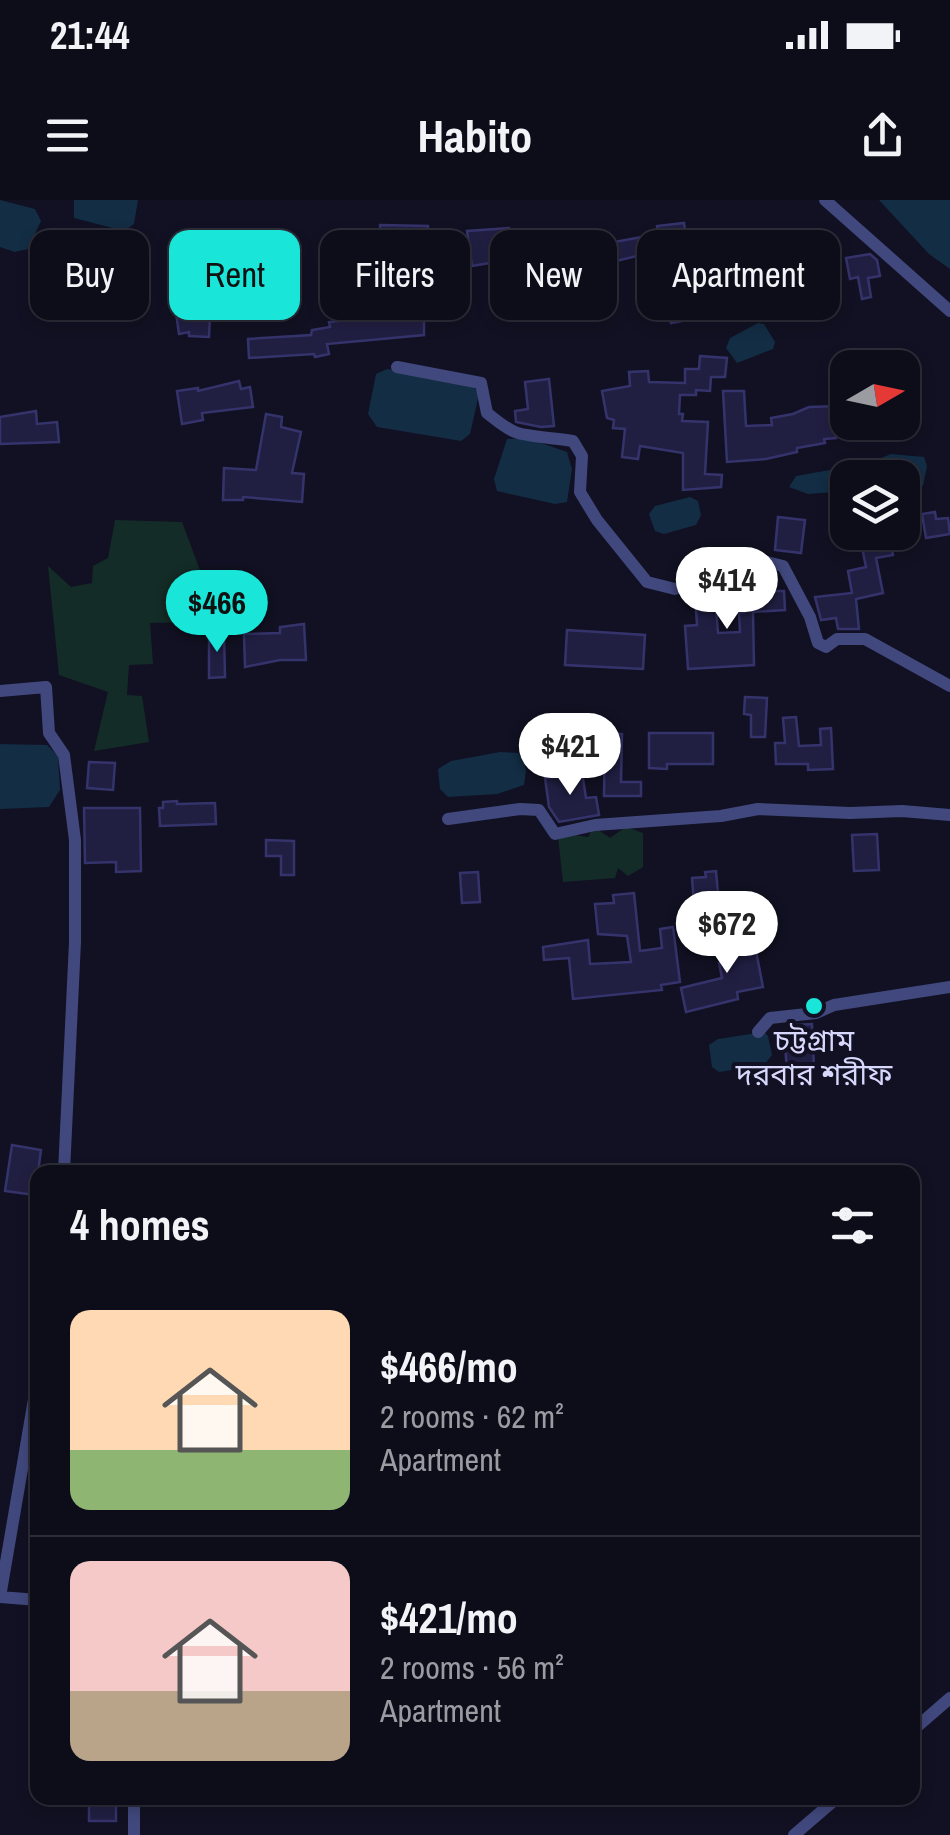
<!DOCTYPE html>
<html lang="en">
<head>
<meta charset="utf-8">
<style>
	body { margin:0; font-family:"Archivo Narrow","Noto Sans Bengali",sans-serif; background:#1b1b27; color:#f1f3f6; height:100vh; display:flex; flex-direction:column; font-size:38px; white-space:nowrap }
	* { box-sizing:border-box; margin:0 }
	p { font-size:32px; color:#9a9ca2 }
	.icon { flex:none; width:55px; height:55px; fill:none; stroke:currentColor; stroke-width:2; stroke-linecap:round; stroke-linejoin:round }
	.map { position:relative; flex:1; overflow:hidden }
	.panel { position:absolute; left:30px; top:965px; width:890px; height:640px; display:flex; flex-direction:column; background:#0d0d1a; border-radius:20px; box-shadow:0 5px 15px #0003,0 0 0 2px #2d2d39 }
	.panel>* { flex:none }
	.guide { position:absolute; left:30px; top:30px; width:890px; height:90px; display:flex; gap:20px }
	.needle { width:65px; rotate:81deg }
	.fabs { position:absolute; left:830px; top:150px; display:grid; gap:20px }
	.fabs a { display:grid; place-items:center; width:90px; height:90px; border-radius:20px; background:#0d0d1a; box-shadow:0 5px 15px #0003,0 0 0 2px #2d2d39; font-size:50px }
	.price { position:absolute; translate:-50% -85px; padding:0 22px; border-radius:35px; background:#fff; color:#222; font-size:32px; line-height:65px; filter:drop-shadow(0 2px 5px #0008) }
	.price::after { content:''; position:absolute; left:50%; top:60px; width:30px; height:22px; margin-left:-15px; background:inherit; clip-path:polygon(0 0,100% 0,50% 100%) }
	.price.current { background:#19e5d9; color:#111 }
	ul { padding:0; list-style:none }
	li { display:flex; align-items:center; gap:30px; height:250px; padding:0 40px }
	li+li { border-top:2px solid #2d2d39 }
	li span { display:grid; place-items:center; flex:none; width:280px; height:200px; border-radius:20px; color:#555 }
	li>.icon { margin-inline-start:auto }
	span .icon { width:120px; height:120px; fill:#fffc; stroke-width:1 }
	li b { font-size:42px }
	h2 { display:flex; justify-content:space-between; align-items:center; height:120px; padding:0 40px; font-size:42px }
	.chip { padding:0 35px; border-radius:20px; background:#0d0d1a; box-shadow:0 5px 15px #0003,0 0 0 2px #2d2d39; font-size:35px; line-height:90px }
	.chip.current { background:#19e5d9; color:#111 }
	.status { display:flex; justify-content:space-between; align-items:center; height:70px; padding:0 50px; background:#0d0d1a; direction:ltr }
	.status svg { height:28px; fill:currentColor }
	header { display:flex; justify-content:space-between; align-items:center; height:130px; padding:0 40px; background:#0d0d1a; font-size:45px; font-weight:700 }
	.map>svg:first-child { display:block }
	.green { fill:#142c27 }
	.water { fill:#132d44 }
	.building { fill:#201f42; stroke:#35336b; stroke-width:2.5 }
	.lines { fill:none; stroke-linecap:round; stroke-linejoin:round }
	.street { stroke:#41487d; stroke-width:12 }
	.poi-dot { fill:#19e5d9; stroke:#111123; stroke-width:4 }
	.labels { text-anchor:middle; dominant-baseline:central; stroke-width:8; stroke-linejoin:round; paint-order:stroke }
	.poi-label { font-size:30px; fill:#d7d8fb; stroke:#111123 }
</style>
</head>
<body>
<div class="status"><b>21:44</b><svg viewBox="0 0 49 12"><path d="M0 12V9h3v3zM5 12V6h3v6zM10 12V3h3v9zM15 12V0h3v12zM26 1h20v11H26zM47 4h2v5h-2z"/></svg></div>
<header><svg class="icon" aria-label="menu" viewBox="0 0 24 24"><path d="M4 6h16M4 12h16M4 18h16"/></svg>Habito<svg class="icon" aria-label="share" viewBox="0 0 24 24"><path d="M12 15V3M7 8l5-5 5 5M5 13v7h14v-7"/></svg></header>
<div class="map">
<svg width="950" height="1635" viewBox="0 0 950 1635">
	<rect width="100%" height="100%" fill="#111123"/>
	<!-- green -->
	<g class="green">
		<path d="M115 320 182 322 207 389 201 414 191 422 150 423 153 464 129 465 127 495 142 496 149 542 94 551 108 492 59 475 48 366 71 387 92 383 93 366 108 358Z"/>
		<path d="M594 627 610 638 626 627 643 633V667L628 676 618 668 615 678 563 682 558 637 574 635 588 637Z"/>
	</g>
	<!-- water -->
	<g class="water">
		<path d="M0 0 35 9 41 21 28 49 15 52 0 47Z"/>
		<path d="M74 0H138L134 24 124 31 74 18Z"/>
		<path d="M879 0H950V69L929 54Z"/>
		<path d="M758 123 764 124 775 142 773 149 737 163 726 148 730 138Z"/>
		<path d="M387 169 472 184 479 194 470 234 461 241 377 227 368 214 376 174Z"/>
		<path d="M527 238 567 252 572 269 567 302 555 304 497 291 494 279 507 239Z"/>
		<path d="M891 254 924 257 927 266 923 286 903 291 902 278H848L847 291 808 294 789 287 796 276 869 263Z"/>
		<path d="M690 297 698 301 701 315 696 325 664 334 655 331 649 314 655 306Z"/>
		<path d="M0 544 47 545 58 556 60 590 49 607 0 609Z"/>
		<path d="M500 552 521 553 526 570 524 585 497 594 448 597 440 589 438 569 451 561Z"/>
		<path d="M764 832 768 836 772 855 764 865 719 872 712 867 709 845 718 839Z"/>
	</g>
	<!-- building -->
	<g class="building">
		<path d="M684 23 687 44 612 62 609 43 658 34 657 26Z"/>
		<path d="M380 25 428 26 427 66H452V85H446V94H401V118H424V135L327 144 329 154 315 157 314 154 249 158 248 139 311 135 312 130 330 127 329 122 386 116Z"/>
		<path d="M509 28 513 59 472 66 467 31Z"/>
		<path d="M870 54 877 60 880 76 868 78 871 97 862 99 858 77 850 79 846 58Z"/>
		<path d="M740 57 744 79 710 84 712 99 679 104 682 121 671 123 667 100 656 101 652 80 705 70 704 63Z"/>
		<path d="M176 113 210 115 209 137 189 136V132L179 134Z"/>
		<path d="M700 156 727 158 725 177H711L710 191 696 190V195H680L679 214H683L682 221 708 222 705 274 722 275 721 287 683 290V253L640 246 638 259 622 257 625 229 613 228 614 220 607 218 602 191 630 186 629 172 648 171 649 182 685 183V169H699Z"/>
		<path d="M549 179 554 226 541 227 516 222 515 211 528 209 525 182Z"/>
		<path d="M239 181 241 189 250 187 253 207 202 213 203 220 182 224 177 191 198 188V191Z"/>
		<path d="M723 191H744L746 226 772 225 771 218 793 214 809 207 839 206 840 216 833 217 836 238 824 239 825 243 797 248V252L766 259 727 262Z"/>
		<path d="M36 211 37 224 57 222 59 242 0 244V217Z"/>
		<path d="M266 214 282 217 281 227 301 232 292 273 304 274 302 302 243 297V300H223L224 268 256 270Z"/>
		<path d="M935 312 936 319 948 318 950 334 926 338 922 314Z"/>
		<path d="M778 317 805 320 801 353 775 350Z"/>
		<path d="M859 332H888L893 355 876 358 883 393 856 399 859 429H838L836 418 821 420 815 397 852 393 848 371 866 367Z"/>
		<path d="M744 391H784L785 410 753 412 754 465 688 469 685 426 697 425 695 395 715 394 718 433 740 432 739 413 745 412Z"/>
		<path d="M304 424 306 460H280L245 467 244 434 280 433V427Z"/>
		<path d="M567 430 645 435 643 469 565 465Z"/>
		<path d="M209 433H224L225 477 209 478Z"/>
		<path d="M745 497 767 498 765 537H751V515L744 514Z"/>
		<path d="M796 517 799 546 821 545 820 529 831 528 833 569 808 570V564H776L775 543H785L783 518Z"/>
		<path d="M649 533H713V564H667V569L649 568Z"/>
		<path d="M605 534H622L621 582H641V596H604Z"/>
		<path d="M89 562 115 563 113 590 87 588Z"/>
		<path d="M582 572 586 598 596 597 599 615 559 622 549 607 545 578Z"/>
		<path d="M177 601V604L215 603 216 624 160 626 159 608H163V602Z"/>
		<path d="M84 608H140L141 671 116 672V662L85 663Z"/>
		<path d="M877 634 879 670 854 671 852 635Z"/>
		<path d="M266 640 294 641V675H281V656H266Z"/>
		<path d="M716 671 719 705 694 704 692 678 706 677 705 672Z"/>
		<path d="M478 672 480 702 462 703 460 673Z"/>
		<path d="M634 693 640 751 662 748 660 729 673 727 680 782 661 785 662 790 573 799 569 758 544 760 543 747 588 740 590 764 631 762 627 736 598 734 595 704 614 703 613 695Z"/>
		<path d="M741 719 745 753 756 751 763 787 737 792 738 799 686 812 681 788 722 778 719 763 732 761 728 720Z"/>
		<path d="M812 824 814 867 787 870 785 846 796 844 795 825Z"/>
		<path d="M12 945 41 950 35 995 5 991Z"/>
		<rect x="89" y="1598" width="27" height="23"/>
	</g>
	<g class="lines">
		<!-- street -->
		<g class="street">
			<path d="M825 0 950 111"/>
			<path d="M397 167 481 183 487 213C495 219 505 228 515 232 527 237 557 238 573 241L582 256 580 292 597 320 647 382 675 389 720 372 737 361 758 360 783 366 810 417 818 443 826 447 837 439H865L950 486"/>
			<path d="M0 491 46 487 49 533 64 555 75 640V742L64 972"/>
			<path d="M448 619 520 609 539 610 555 634 595 625 721 616 758 609 850 613 902 611 950 615"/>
			<path d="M758 832 770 818 816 813 834 805 950 787"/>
			<path d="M38 1176 0 1397 38 1400"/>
			<path d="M912 1531 950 1498"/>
			<path d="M134 1635V1598"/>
			<path d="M794 1635 837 1598"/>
		</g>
	</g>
	<!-- markers -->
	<circle class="poi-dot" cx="814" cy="806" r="10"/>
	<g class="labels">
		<!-- poi labels -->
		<g class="poi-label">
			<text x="814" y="840">চট্টগ্রাম<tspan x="814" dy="34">দরবার শরীফ</tspan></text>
		</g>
	</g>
</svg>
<div class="fabs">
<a><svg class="needle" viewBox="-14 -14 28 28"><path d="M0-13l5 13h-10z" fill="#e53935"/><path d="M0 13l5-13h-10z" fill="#9a9ca2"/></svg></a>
<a><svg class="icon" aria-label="layers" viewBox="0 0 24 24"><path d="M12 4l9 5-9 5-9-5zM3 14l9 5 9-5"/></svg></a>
</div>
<b class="price" style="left:727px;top:432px">$414</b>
<b class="price current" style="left:217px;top:455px">$466</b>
<b class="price" style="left:570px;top:598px">$421</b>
<b class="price" style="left:727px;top:776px">$672</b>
<div class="guide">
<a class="chip">Buy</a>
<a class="chip current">Rent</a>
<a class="chip">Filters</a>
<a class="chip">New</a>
<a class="chip">Apartment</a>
</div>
<section class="panel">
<h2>4 homes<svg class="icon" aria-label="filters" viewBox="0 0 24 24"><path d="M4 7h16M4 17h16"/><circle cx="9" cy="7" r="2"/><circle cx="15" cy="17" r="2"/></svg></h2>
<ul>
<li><span style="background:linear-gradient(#ffd9b3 70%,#8fb573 0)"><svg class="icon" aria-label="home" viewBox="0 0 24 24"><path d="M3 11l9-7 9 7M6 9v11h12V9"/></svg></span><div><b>$466/mo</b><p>2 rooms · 62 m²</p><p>Apartment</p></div></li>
<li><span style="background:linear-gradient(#f6c9c9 65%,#b9a48a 0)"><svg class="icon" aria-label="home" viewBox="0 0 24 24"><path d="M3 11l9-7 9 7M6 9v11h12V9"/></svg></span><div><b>$421/mo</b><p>2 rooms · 56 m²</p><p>Apartment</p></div></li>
</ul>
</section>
</div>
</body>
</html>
